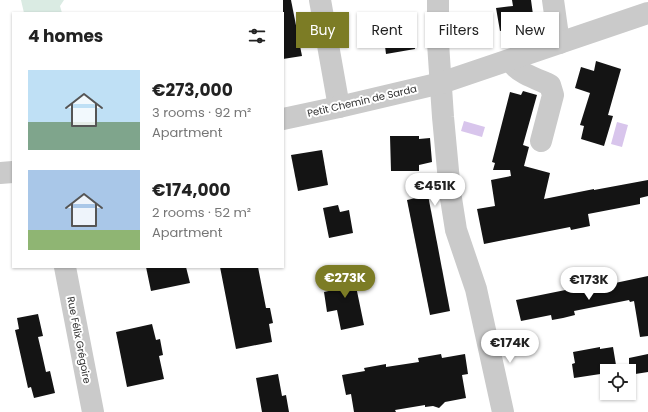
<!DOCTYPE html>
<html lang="en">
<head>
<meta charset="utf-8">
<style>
	body { margin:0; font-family:Poppins,sans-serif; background:#f6f6f6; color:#222; height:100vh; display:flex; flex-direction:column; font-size:15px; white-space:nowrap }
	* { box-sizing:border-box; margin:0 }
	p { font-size:13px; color:#767676 }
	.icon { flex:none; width:22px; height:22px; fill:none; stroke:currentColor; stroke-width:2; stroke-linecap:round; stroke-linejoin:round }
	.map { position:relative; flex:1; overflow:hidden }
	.panel { position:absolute; left:12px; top:12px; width:272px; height:256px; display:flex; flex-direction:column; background:#fff; border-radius:0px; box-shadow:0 1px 3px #0004 }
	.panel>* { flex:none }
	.banner { position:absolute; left:296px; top:12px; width:292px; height:36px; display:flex; gap:8px }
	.fabs { position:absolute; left:600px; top:364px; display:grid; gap:8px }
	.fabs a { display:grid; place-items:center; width:36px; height:36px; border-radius:0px; background:#fff; box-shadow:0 1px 3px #0004; font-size:20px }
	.price { position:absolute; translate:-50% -34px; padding:0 9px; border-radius:14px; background:#fff; color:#222; font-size:13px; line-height:26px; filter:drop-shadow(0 1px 2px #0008) }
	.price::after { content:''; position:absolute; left:50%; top:24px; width:12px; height:9px; margin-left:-6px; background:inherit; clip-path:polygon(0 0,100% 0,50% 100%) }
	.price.current { background:#7c7c25; color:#fff }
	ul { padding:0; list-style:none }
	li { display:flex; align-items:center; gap:12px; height:100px; padding:0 16px }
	li span { display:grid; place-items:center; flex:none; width:112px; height:80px; border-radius:0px; color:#555 }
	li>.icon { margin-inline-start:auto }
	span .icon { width:48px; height:48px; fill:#fffc; stroke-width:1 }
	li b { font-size:17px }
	h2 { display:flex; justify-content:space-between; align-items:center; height:48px; padding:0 16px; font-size:17px }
	.pill { padding:0 14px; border-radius:0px; background:#fff; box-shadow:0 1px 3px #0004; font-size:14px; line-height:36px }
	.pill.current { background:#7c7c25; color:#fff }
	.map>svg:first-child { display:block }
	.green { fill:#daebe3 }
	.water { fill:#d8c5ec }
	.building { fill:#141414 }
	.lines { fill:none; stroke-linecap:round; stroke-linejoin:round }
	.minor { stroke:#cacaca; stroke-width:22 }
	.labels { text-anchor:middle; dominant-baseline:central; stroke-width:4; stroke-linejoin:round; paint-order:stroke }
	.street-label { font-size:10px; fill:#2d2d2d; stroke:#fff }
</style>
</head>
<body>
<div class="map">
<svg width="648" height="412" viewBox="0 0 648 412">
	<rect width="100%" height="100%" fill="#fff"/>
	<!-- green -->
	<path class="green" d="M21 0H64L60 6 62 13H24Z"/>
	<!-- water -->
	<g class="water">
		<path d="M464 121 485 127 482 137 461 131Z"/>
		<path d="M617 122 628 125 622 147 611 144Z"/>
	</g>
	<!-- building -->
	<g class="building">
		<path d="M283 0H291L302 56 283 59Z"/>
		<path d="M512 0H531L534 22 516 25V28L500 31 496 8 513 6Z"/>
		<path d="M412 27 415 49 386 54 383 31Z"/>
		<path d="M596 61 621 69 608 115 613 116 604 146 581 139 584 126 580 125 590 93 575 88 581 67 594 71Z"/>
		<path d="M523 91 537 95 523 145 529 147 524 166 550 173 544 199 594 189V190L648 180V196L640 198V204L588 214 590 226 571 230 570 227 484 244 477 209 495 206 491 180 511 176 510 170H493L495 163 492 162 510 92 521 95Z"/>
		<path d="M390 136H419V139L430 138 432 162 419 165V171H391Z"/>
		<path d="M322 150 328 185 298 191 291 155Z"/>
		<path d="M428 195 450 311 430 315 407 200Z"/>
		<path d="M338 205 340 212 349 210 353 233 329 238 323 208Z"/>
		<path d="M146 267H186L190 283 151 291Z"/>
		<path d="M220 267H258L266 308H270L273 323 269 324 272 342 236 349Z"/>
		<path d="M352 267 364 325 341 330 337 310 327 312 324 292 333 290 329 272Z"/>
		<path d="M648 276V336L640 337 634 301 630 302 629 300 574 311 575 315 563 318 552 320 551 315 521 321 516 300 600 283 601 286Z"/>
		<path d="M38 314 43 336 38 337 42 354 46 372 50 371 55 393 34 398 31 387 28 388 15 330 19 329 17 318Z"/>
		<path d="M152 324 156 340 160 339 163 355 159 356 164 379 127 387 116 332Z"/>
		<path d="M600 347V349L613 347 617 371H607V373L574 378 572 364 575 363 573 352Z"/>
		<path d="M441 354 442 358 465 354 468 374 462 375 466 398 445 402 439 408 433 406 425 407V405L395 410 396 412H354L351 394 346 395 342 375 365 371 364 368 386 364V367L419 362 418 358Z"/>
		<path d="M648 354V372L629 375V358Z"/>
		<path d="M278 374 282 396 286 395 289 412H262L256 378Z"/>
	</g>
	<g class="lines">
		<!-- minor -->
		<g class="minor">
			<path d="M320 0 339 107"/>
			<path d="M438 0V43L443 117 450 192 456 230 476 289 503 412"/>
			<path d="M553 0 559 43"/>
			<path d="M514 59C514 61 513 63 514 65 517 72 542 81 550 85L553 95 541 141"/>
			<path d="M283 119 339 107 441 83 648 13"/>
			<path d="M0 173 13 172"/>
			<path d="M65 267 93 412"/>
		</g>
	</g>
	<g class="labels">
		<!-- street labels -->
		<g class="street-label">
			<text transform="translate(362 101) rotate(-13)">Petit Chemin de Sarda</text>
			<text transform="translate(79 340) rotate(79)">Rue Félix Grégoire</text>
		</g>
	</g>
</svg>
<div class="fabs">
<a><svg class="icon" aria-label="locate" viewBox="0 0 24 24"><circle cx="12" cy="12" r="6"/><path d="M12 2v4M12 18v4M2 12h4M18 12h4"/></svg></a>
</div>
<b class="price" style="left:435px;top:207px">€451K</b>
<b class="price current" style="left:345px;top:299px">€273K</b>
<b class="price" style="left:589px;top:301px">€173K</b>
<b class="price" style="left:510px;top:364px">€174K</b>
<div class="banner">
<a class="pill current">Buy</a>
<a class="pill">Rent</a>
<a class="pill">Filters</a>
<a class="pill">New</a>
</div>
<section class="panel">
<h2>4 homes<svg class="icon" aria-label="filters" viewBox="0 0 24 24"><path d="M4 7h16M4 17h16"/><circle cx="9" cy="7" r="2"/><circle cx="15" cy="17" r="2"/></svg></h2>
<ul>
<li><span style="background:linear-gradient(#bfe0f5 65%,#7fa58c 0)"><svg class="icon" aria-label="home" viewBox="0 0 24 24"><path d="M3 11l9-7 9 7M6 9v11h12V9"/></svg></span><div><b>€273,000</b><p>3 rooms · 92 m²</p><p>Apartment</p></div></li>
<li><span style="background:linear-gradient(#a9c7e8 75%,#8fb573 0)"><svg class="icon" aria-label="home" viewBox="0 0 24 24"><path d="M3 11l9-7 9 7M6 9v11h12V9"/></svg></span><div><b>€174,000</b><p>2 rooms · 52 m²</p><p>Apartment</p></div></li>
</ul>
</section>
</div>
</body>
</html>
